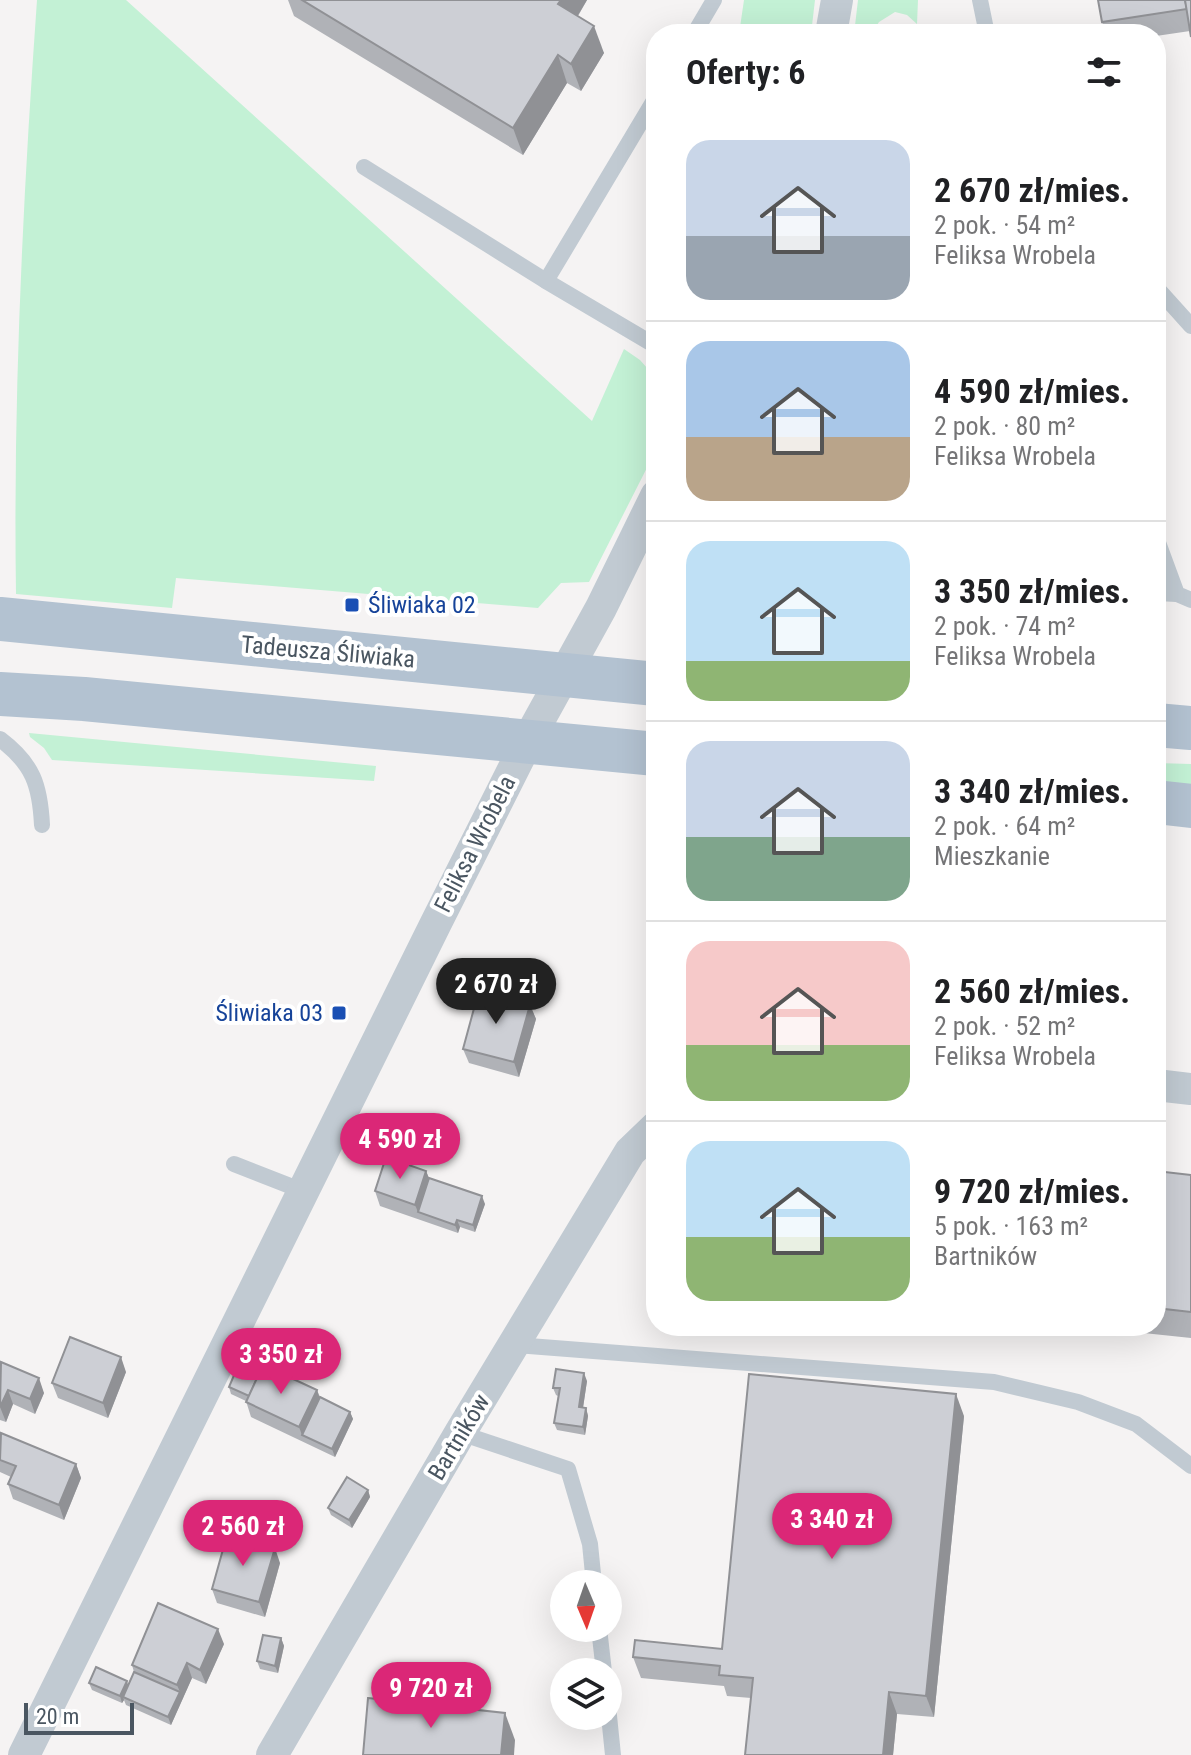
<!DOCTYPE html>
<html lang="pl">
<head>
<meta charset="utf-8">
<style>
	body { margin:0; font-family:"Roboto Condensed",sans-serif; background:#f6f6f6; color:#202124; height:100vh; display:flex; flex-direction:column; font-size:30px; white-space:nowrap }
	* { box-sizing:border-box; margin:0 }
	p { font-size:26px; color:#757577 }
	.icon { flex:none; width:44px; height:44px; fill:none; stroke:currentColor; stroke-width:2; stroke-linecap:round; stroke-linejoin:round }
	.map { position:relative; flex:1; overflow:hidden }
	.details { position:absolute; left:646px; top:24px; width:520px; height:1312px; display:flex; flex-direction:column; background:#fff; border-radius:32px; box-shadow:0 8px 32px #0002 }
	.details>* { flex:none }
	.needle { width:52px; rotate:178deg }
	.tools { position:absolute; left:550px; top:1570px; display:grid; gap:16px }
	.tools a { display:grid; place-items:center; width:72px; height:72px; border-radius:50%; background:#fff; box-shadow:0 8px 32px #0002; font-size:40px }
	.scale { position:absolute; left:24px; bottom:20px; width:110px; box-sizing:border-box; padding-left:8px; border:4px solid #4a5661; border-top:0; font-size:22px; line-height:28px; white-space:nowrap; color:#4a5661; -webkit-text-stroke:6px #fff; paint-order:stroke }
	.price { position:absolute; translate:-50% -68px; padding:0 18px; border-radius:28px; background:#db2777; color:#fff; font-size:26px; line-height:52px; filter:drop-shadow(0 2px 4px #0008) }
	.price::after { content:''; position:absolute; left:50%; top:48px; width:24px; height:18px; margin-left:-12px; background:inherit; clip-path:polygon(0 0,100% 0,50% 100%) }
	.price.current { background:#222; color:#fff }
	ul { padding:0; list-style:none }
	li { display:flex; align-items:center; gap:24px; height:200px; padding:0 40px }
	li+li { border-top:2px solid #e0e0e0 }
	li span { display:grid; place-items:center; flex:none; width:224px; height:160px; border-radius:24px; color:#555 }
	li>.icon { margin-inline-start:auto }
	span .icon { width:96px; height:96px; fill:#fffc; stroke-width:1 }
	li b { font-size:34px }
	h2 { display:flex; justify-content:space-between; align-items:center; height:96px; padding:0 40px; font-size:34px }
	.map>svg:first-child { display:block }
	.green { fill:#c3f1d5 }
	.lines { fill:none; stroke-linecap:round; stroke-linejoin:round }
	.lane { stroke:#c1cad2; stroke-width:16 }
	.street { stroke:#c1cad2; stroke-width:32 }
	.primary { stroke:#b3c2d1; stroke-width:44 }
	.wall { fill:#b0b2b7 }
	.shaded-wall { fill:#909195 }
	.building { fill:#cdcfd5; stroke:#909195; stroke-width:2 }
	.transit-dot { fill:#1a4fb4; stroke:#fff; stroke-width:3 }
	.labels { text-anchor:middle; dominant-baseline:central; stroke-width:8; stroke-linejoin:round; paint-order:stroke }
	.transit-label { font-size:24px; fill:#164399; stroke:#fff; text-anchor:start }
	.street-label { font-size:24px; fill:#4a5661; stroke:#fff }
</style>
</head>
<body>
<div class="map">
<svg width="1191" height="1755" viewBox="0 0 1191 1755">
	<rect width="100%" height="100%" fill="#f5f3f3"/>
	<!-- green -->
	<g class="green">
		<path d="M37 0H126L592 421 624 349 640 360 656 378V450L589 582 561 583 538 608 176 578 172 608 16 594C13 396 23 197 37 0Z"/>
		<path d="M744 0H815L811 34H739Z"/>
		<path d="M858 0H918L917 24 907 15 895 12 879 22 871 34H854Z"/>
		<path d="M29 733 376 766 374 781 52 760 44 748 30 737Z"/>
		<path d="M1156 763 1191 764V787L1156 783Z"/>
	</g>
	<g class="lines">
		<!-- lane -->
		<g class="lane">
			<path d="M980 0 987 34"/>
			<path d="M694 34 714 0"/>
			<path d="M364 167 546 281 656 346"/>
			<path d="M546 281 656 97"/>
			<path d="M1156 287 1191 326"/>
			<path d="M1156 537 1177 594 1191 600"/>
			<path d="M1156 584 1177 594 1156 593"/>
			<path d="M0 739C33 764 40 785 42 825"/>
			<path d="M234 1164 303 1191"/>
			<path d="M516 1345 994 1382 1078 1402 1136 1424 1191 1466"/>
			<path d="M460 1433 568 1469 590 1544 594 1584"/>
			<path d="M599 1628 604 1672"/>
			<path d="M608 1706 613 1755"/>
		</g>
		<!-- street -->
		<g class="street">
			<path d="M831 34 837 0"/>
			<path d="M1156 1085 1191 1089"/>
			<path d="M24 1755 436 923 527 742 601 608 656 496"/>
			<path d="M272 1755 460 1433 630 1152 656 1127"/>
		</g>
		<!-- primary -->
		<g class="primary">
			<path d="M0 619 656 684"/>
			<path d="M0 694 84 699 656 754"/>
			<path d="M1156 725 1191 728"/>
			<path d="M1156 802 1191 806"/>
		</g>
	</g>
	<!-- wall -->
	<g class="wall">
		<path d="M288 0H587L578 16 604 53 581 91 567 83 523 155 294 16Z"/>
		<path d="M1191 0 1190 31 1156 36V34H1106L1102 22Z"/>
		<path d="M530 1005 536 1019 519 1077 469 1063 463 1049Z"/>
		<path d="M426 1171 429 1178 485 1204 475 1232 460 1227 458 1233 380 1206 375 1191Z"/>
		<path d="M1156 1171 1191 1175V1338L1134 1332 1131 1326H1156Z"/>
		<path d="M0 1364 44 1393 35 1414 13 1404 6 1422 0 1420Z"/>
		<path d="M261 1370 317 1390 320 1397 350 1412 353 1419 335 1457 251 1417 246 1401 231 1394 229 1387Z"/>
		<path d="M126 1372 108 1418 58 1398 52 1383Z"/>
		<path d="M587 1381 583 1408H586L588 1416 585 1435 557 1430 554 1423 558 1396 556 1395 553 1388Z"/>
		<path d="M964 1416 934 1717 897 1714 893 1755H745L751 1698 727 1696 724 1686 641 1678 633 1657 722 1649Z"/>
		<path d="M0 1435 76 1464 81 1478 64 1520 13 1499 8 1484 11 1477 0 1472Z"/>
		<path d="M368 1490 370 1497 352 1528 331 1515 328 1508Z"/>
		<path d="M280 1563 265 1617 217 1603 212 1589Z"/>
		<path d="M281 1638 284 1646 278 1673 260 1669 257 1661Z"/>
		<path d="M224 1644 206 1684 192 1678 171 1725 126 1705 124 1700 122 1703 92 1690 89 1683 128 1685 134 1672 132 1665Z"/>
	</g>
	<!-- shaded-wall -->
	<g class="shaded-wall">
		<path d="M561 0H587L568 32 558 4Z"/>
		<path d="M594 26 604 53 581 91 571 64Z"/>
		<path d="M558 55 567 83 523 155 513 128Z"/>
		<path d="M530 1005 536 1019 519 1077 514 1062Z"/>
		<path d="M426 1171 432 1186 418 1212 415 1205Z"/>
		<path d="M482 1196 485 1204 475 1232 473 1225Z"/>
		<path d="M457 1220 460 1227 458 1233 455 1225Z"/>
		<path d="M121 1357 126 1372 108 1418 103 1403Z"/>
		<path d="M584 1373 587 1381 582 1414 579 1407Z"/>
		<path d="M39 1378 44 1393 35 1414 30 1399Z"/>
		<path d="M8 1390 13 1404 6 1422 0 1407Z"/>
		<path d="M317 1390 322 1405 302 1435 299 1427Z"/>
		<path d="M956 1394 964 1416 934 1717 926 1696Z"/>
		<path d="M586 1408 588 1416 585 1435 583 1427Z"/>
		<path d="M350 1412 353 1419 335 1457 332 1449Z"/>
		<path d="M76 1464 81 1478 64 1520 59 1505Z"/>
		<path d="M368 1490 370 1497 352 1528 349 1520Z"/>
		<path d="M275 1548 280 1563 265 1617 259 1602Z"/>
		<path d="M218 1629 224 1644 206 1684 200 1670Z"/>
		<path d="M281 1638 284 1646 278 1673 275 1666Z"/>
		<path d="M187 1663 192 1678 171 1725 168 1717 180 1692 177 1685Z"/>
		<path d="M127 1681 129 1688 123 1697 124 1700 122 1703 120 1696Z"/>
		<path d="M889 1692 897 1714 893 1755H883Z"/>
		<path d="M505 1713 515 1740 514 1755H501Z"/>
	</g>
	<!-- building -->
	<g class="building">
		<path d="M302 0H561L558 4 594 26 571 64 558 55 513 128Z"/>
		<path d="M1098 0H1185L1187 9 1102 22Z"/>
		<path d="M1185 0H1191V37Z"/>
		<path d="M479 990 530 1005 514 1062 463 1049Z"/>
		<path d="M386 1157 426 1171 415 1205 375 1191Z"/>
		<path d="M1156 1171 1191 1175V1312L1156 1308Z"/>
		<path d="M429 1178 482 1196 473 1225 457 1220 455 1225 418 1212Z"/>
		<path d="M70 1337 121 1357 103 1403 52 1383Z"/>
		<path d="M240 1361 261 1370 249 1396 229 1387Z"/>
		<path d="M1 1362 39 1378 30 1399 8 1390 0 1407Z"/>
		<path d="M263 1365 317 1390 299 1427 246 1402Z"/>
		<path d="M556 1369 584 1373 579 1407 586 1408 583 1427 554 1423 560 1388H553Z"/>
		<path d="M749 1374 956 1394 926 1696 889 1692 883 1755H745L753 1678 719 1675 720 1666 633 1657 635 1640 722 1649Z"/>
		<path d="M320 1397 350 1412 332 1449 302 1435Z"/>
		<path d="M1 1433 76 1464 59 1505 8 1484 16 1466 0 1460Z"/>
		<path d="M347 1477 368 1490 349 1520 328 1508Z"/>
		<path d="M227 1535 275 1548 259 1602 212 1589Z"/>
		<path d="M158 1603 218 1629 200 1670 187 1663 177 1685 132 1665Z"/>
		<path d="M263 1635 281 1638 275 1666 257 1661Z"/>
		<path d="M96 1667 127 1681 120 1696 89 1683Z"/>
		<path d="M134 1672 180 1692 168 1717 123 1697Z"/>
		<path d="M368 1698 505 1713 501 1755H363Z"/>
	</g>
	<!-- markers -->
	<g class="transit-dot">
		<rect x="344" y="597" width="16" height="16" rx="4"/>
		<rect x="331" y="1005" width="16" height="16" rx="4"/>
	</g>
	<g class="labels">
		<!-- transit labels -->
		<g class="transit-label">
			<text x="368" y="605">Śliwiaka 02</text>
			<text x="323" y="1013" text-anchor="end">Śliwiaka 03</text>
		</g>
		<!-- street labels -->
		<g class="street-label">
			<text transform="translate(328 652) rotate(5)">Tadeusza Śliwiaka</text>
			<text transform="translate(475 844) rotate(-63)">Feliksa Wrobela</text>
			<text transform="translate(459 1437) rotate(-59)">Bartników</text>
		</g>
	</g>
</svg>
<div class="tools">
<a><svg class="needle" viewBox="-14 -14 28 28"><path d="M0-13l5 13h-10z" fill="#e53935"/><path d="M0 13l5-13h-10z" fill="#757577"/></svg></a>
<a><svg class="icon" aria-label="layers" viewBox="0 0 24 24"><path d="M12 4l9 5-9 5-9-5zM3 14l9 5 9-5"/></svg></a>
</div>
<div class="scale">20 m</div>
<b class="price current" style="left:496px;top:1026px">2 670 zł</b>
<b class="price" style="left:400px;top:1181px">4 590 zł</b>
<b class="price" style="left:281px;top:1396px">3 350 zł</b>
<b class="price" style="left:832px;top:1561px">3 340 zł</b>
<b class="price" style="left:243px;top:1568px">2 560 zł</b>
<b class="price" style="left:431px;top:1730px">9 720 zł</b>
<section class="details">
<h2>Oferty: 6<svg class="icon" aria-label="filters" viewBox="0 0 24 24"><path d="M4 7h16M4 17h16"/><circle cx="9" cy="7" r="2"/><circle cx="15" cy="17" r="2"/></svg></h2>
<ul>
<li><span style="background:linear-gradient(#c9d6e8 60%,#9aa5b1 0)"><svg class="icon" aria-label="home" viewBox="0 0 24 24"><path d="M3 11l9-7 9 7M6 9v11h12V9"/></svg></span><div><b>2 670 zł/mies.</b><p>2 pok. · 54 m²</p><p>Feliksa Wrobela</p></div></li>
<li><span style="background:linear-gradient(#a9c7e8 60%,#b9a48a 0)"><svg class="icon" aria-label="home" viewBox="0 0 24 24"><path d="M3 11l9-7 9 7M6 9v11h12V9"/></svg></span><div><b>4 590 zł/mies.</b><p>2 pok. · 80 m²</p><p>Feliksa Wrobela</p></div></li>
<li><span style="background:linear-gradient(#bfe0f5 75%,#8fb573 0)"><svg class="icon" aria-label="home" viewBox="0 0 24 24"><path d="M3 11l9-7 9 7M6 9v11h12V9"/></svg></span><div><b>3 350 zł/mies.</b><p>2 pok. · 74 m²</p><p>Feliksa Wrobela</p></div></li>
<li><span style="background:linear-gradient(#c9d6e8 60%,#7fa58c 0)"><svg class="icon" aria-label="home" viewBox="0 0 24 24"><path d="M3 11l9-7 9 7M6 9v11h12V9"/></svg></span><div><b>3 340 zł/mies.</b><p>2 pok. · 64 m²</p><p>Mieszkanie</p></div></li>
<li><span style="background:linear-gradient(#f6c9c9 65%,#8fb573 0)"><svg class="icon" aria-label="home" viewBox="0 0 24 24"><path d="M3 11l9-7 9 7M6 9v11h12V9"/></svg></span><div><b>2 560 zł/mies.</b><p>2 pok. · 52 m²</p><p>Feliksa Wrobela</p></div></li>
<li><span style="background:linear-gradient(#bfe0f5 60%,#8fb573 0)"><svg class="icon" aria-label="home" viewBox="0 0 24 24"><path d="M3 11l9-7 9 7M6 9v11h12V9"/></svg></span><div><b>9 720 zł/mies.</b><p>5 pok. · 163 m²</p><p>Bartników</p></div></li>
</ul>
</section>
</div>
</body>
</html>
